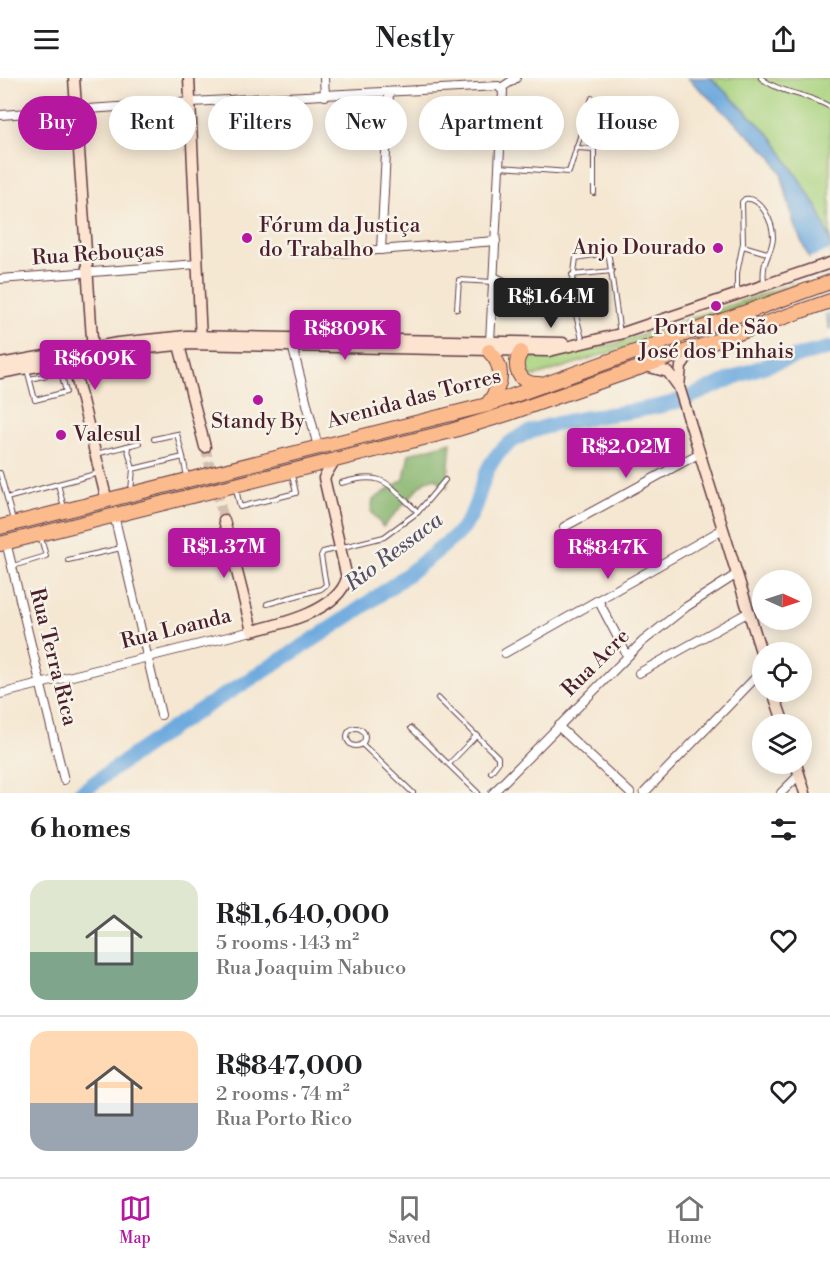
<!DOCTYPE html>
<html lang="en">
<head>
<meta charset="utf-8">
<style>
	body { margin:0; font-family:"Libre Bodoni",serif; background:#f6f6f6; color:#202124; height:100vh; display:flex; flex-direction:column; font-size:22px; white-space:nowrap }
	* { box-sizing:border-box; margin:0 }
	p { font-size:20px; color:#757577 }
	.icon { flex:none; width:33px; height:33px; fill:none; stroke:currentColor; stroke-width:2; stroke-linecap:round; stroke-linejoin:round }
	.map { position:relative; height:715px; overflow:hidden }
	.panel { display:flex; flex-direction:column; background:#fff; flex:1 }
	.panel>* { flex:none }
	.top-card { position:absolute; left:18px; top:18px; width:795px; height:54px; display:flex; gap:12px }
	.needle { width:39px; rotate:93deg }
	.fabs { position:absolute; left:752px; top:492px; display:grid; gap:12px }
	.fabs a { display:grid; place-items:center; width:60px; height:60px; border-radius:50%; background:#fff; box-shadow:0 3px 15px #0003; font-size:30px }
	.price { position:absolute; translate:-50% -51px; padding:0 14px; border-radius:6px; background:#b5179e; color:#fff; font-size:20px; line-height:39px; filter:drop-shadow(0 2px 3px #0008) }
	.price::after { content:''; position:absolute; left:50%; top:36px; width:18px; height:14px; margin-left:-9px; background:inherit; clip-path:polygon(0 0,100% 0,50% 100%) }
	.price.active { background:#222; color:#fff }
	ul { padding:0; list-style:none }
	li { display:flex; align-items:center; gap:18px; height:150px; padding:0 30px }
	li+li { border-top:2px solid #e0e0e0 }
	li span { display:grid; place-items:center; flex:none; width:168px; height:120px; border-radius:18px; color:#555 }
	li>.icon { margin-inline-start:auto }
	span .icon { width:72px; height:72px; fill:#fffc; stroke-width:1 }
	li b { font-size:26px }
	h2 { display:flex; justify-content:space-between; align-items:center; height:72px; padding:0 30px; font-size:26px }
	.tag { padding:0 21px; border-radius:27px; background:#fff; box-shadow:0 3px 15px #0003; font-size:21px; line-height:54px }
	.tag.active { background:#b5179e; color:#fff }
	header { display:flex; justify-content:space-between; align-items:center; height:78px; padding:0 30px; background:#fff; font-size:27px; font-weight:600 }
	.menu { display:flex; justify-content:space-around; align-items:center; height:84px; border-top:2px solid #e0e0e0; background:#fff; font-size:16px; color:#757577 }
	.menu a { display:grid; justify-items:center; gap:3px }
	.menu .active { color:#b5179e }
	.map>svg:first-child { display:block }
	.green { fill:#a7d27d; stroke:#787854; stroke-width:1.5 }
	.forest { fill:#85b46c; stroke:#686a4c; stroke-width:1.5 }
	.water { fill:#6ca9de; stroke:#5b6484; stroke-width:1.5 }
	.pier { fill:#f5e7d1 }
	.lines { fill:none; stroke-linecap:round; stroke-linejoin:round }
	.river { stroke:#6ca9de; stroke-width:15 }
	.secondary-tunnel { stroke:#d3bfb0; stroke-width:10; stroke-dasharray:10 5; stroke-linecap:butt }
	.lane-casing { stroke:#643d44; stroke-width:6 }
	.street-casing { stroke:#643d44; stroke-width:10 }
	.secondary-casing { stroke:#643d44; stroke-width:13 }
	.highway-casing { stroke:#643d44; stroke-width:16 }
	.lane { stroke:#fff; stroke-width:4 }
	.street { stroke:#fff; stroke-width:8 }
	.secondary { stroke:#fde4d1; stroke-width:10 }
	.highway { stroke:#fbbb8d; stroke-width:14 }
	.poi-dot { fill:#b5179e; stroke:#f7f3e8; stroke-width:2 }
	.labels { text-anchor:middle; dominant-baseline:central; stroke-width:5; stroke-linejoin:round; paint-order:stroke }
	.poi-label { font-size:21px; fill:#4a1f2b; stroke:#f7f3e8; text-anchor:start }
	.street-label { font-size:21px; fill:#4a1f2b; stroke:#f7f3e8 }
	.water-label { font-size:22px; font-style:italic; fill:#564f6a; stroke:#f7f3e8 }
</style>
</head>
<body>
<header><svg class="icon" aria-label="menu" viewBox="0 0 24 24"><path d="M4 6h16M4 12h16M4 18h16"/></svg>Nestly<svg class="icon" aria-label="share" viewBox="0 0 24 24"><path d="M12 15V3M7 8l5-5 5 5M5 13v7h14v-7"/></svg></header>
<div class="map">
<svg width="830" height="715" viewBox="0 0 830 715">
	<rect width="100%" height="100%" fill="#f7f3e8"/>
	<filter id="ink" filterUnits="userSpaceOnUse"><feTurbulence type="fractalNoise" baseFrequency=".0167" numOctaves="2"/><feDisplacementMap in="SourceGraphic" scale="12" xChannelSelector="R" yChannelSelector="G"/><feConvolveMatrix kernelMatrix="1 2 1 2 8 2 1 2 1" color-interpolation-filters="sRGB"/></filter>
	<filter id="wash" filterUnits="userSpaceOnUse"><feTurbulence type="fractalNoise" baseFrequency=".008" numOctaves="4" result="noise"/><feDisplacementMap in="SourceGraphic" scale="24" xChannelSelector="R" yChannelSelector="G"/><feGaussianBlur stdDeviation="1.35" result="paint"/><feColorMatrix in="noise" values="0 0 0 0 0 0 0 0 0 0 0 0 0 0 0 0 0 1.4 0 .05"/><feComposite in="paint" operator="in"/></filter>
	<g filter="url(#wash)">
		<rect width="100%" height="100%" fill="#f5e7d1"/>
		<!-- green -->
		<g class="green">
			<path d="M711 0H830V161L817 129 772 59Z"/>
			<path d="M793 206 795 209 663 257 536 298 528 297 523 289 529 279 566 276 615 266Z"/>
		</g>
		<!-- forest -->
		<path class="forest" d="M451 364 447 409 435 400 424 404 383 449 371 433 373 422 404 401 409 376Z"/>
		<!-- water -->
		<path class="water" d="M688 0H711L772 59 817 129 830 161V252L808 177 795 149 781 95 771 78Z"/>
		<!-- pier -->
		<path class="pier" d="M830 172V234L823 237 806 181Z"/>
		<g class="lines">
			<!-- river -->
			<path class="river" d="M80 715C120 686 161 657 203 630 289 577 377 525 454 459 489 429 471 390 514 362 551 338 627 338 672 325 701 316 727 301 756 291 780 282 805 276 830 270"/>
		</g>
	</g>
	<g filter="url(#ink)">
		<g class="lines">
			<!-- secondary-tunnel -->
			<path class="secondary-tunnel" d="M205 369 224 442"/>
			<defs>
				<g id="lane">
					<path d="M761 0C781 16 809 16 830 29"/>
					<path d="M576 70 594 71V115"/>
					<path d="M500 89 569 94 592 20"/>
					<path d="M743 168 767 175"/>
					<path d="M572 197 612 193"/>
					<path d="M737 214V195L743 165 742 124 745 121C761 118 773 145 773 159 773 175 761 180 764 205"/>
					<path d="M457 231 459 202 493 204"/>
					<path d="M583 265 571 217 576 180 606 175 609 179 620 256"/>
					<path d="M27 291 35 322 66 314 61 294 30 301"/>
					<path d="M154 361 177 356 183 379"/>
					<path d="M127 368 133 391 131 413"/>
					<path d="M96 376 139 365"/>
					<path d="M133 391 183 379 187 399"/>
					<path d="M0 395 13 442"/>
					<path d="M341 405C385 392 387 406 418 434"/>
					<path d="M236 411 240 429 296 415 292 397"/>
					<path d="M7 420 58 406"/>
					<path d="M64 430 58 406 99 395"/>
					<path d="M68 482 121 470"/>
					<path d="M13 488 46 478 41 460"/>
					<path d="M267 526 321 511 326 507 321 478 323 474 384 459 418 434 445 402"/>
					<path d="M438 620 498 679V685L491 694"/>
					<circle cx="356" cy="659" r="9"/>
					<path d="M411 650 478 715"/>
					<path d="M362 666 413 715"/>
					<path d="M449 686 477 657"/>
				</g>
				<g id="street">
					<path d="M324 0 325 18"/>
					<path d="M501 10 516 0"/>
					<path d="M0 37 191 24 498 8 503 13 490 264"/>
					<path d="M381 172 389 15"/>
					<path d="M325 176 496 163"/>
					<path d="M494 199 510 207"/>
					<path d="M0 201 198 186"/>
					<path d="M292 267 318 369"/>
					<path d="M114 437 161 637"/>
					<path d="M564 449 700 375"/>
					<path d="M6 464 64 702"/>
					<path d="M598 522 627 577"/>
					<path d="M505 575 723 451"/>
					<path d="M639 595 749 534"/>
					<path d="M0 616 252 553"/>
					<path d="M558 648 630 715"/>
					<path d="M493 715 642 564 686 529 737 496"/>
					<path d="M644 715 762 593"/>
					<path d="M781 715 799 697"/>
				</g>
				<g id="secondary">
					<path d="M74 0 93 275"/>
					<path d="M189 0 201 263"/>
					<path d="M179 267 205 369"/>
					<path d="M72 282 107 423"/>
					<path d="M0 286 118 265 186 258 563 265"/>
					<path d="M646 288 668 294 679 309 762 577"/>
					<path d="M0 295 119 273 187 266 549 273 620 256 830 185"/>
					<path d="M679 309 681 288 692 272"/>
					<path d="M224 442 252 553C281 546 338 533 347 500L324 400 334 383"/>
					<path d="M773 614 784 646"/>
					<path d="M796 686 805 715"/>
				</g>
				<g id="highway">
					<path d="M521 274C511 289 520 307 539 306"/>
					<path d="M487 327C501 309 507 291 489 273"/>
					<path d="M0 449 487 327 830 204"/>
					<path d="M0 466 451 353 510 335 830 223"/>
				</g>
			</defs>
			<!-- lane casing -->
			<use href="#lane" class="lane-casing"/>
			<!-- street casing -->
			<use href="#street" class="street-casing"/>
			<!-- secondary casing -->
			<use href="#secondary" class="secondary-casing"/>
			<!-- highway casing -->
			<use href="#highway" class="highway-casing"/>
			<!-- lane -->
			<use href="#lane" class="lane"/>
			<!-- street -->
			<use href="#street" class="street"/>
			<!-- secondary -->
			<use href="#secondary" class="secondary"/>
			<!-- highway -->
			<use href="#highway" class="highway"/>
		</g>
	</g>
	<!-- markers -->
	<g class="poi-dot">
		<circle cx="247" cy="160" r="6"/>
		<circle cx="718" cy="170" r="6"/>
		<circle cx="716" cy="228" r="6"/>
		<circle cx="258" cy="322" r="6"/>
		<circle cx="61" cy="357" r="6"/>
	</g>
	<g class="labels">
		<!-- poi labels -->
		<g class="poi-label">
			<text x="259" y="148">Fórum da Justiça<tspan x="259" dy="24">do Trabalho</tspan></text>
			<text x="706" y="170" text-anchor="end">Anjo Dourado</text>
			<text x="716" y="250" text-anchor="middle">Portal de São<tspan x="716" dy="24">José dos Pinhais</tspan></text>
			<text x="258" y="344" text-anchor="middle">Standy By</text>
			<text x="73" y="357">Valesul</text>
		</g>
		<!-- street labels -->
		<g class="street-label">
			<text transform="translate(98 176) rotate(-4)">Rua Rebouças</text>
			<text transform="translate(414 321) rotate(-15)">Avenida das Torres</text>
			<text transform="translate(176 551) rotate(-14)">Rua Loanda</text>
			<text transform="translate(53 579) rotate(76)">Rua Terra Rica</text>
			<text transform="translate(596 585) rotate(-45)">Rua Acre</text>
		</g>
		<!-- water labels -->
		<g class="water-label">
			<text transform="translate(394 474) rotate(-37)">Rio Ressaca</text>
		</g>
	</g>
</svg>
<div class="fabs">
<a><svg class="needle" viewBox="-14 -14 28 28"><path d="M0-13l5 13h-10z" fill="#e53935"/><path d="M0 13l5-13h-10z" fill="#757577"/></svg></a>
<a><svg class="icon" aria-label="locate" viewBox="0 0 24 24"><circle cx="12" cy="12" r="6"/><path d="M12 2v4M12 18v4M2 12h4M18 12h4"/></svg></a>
<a><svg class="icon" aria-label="layers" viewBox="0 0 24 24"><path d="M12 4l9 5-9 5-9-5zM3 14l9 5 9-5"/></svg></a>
</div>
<b class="price active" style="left:551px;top:251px">R$1.64M</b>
<b class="price" style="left:345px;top:283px">R$809K</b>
<b class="price" style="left:95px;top:313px">R$609K</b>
<b class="price" style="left:626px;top:401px">R$2.02M</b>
<b class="price" style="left:224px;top:501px">R$1.37M</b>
<b class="price" style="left:608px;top:502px">R$847K</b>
<div class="top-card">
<a class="tag active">Buy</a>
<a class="tag">Rent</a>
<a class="tag">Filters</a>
<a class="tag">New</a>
<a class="tag">Apartment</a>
<a class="tag">House</a>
</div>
</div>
<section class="panel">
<h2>6 homes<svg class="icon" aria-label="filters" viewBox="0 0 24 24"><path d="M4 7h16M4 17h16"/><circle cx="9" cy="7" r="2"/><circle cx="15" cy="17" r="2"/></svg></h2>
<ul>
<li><span style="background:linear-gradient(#dfe7d0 60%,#7fa58c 0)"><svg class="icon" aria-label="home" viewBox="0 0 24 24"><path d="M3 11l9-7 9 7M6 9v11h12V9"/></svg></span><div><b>R$1,640,000</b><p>5 rooms · 143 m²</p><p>Rua Joaquim Nabuco</p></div><svg class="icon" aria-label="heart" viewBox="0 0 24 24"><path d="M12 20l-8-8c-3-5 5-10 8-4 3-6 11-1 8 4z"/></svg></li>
<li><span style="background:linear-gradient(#ffd9b3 60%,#9aa5b1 0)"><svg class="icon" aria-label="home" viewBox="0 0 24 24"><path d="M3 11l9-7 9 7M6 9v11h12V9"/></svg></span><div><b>R$847,000</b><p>2 rooms · 74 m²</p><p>Rua Porto Rico</p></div><svg class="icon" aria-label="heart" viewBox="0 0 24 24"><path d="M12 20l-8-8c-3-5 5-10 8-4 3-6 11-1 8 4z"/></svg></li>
</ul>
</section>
<nav class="menu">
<a class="active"><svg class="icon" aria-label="map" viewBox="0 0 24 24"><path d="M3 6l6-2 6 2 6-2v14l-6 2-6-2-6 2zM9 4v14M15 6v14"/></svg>Map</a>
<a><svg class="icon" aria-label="saved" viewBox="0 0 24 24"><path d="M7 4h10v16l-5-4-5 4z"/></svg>Saved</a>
<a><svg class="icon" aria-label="home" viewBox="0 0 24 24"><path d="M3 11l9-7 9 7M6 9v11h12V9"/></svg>Home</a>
</nav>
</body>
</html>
